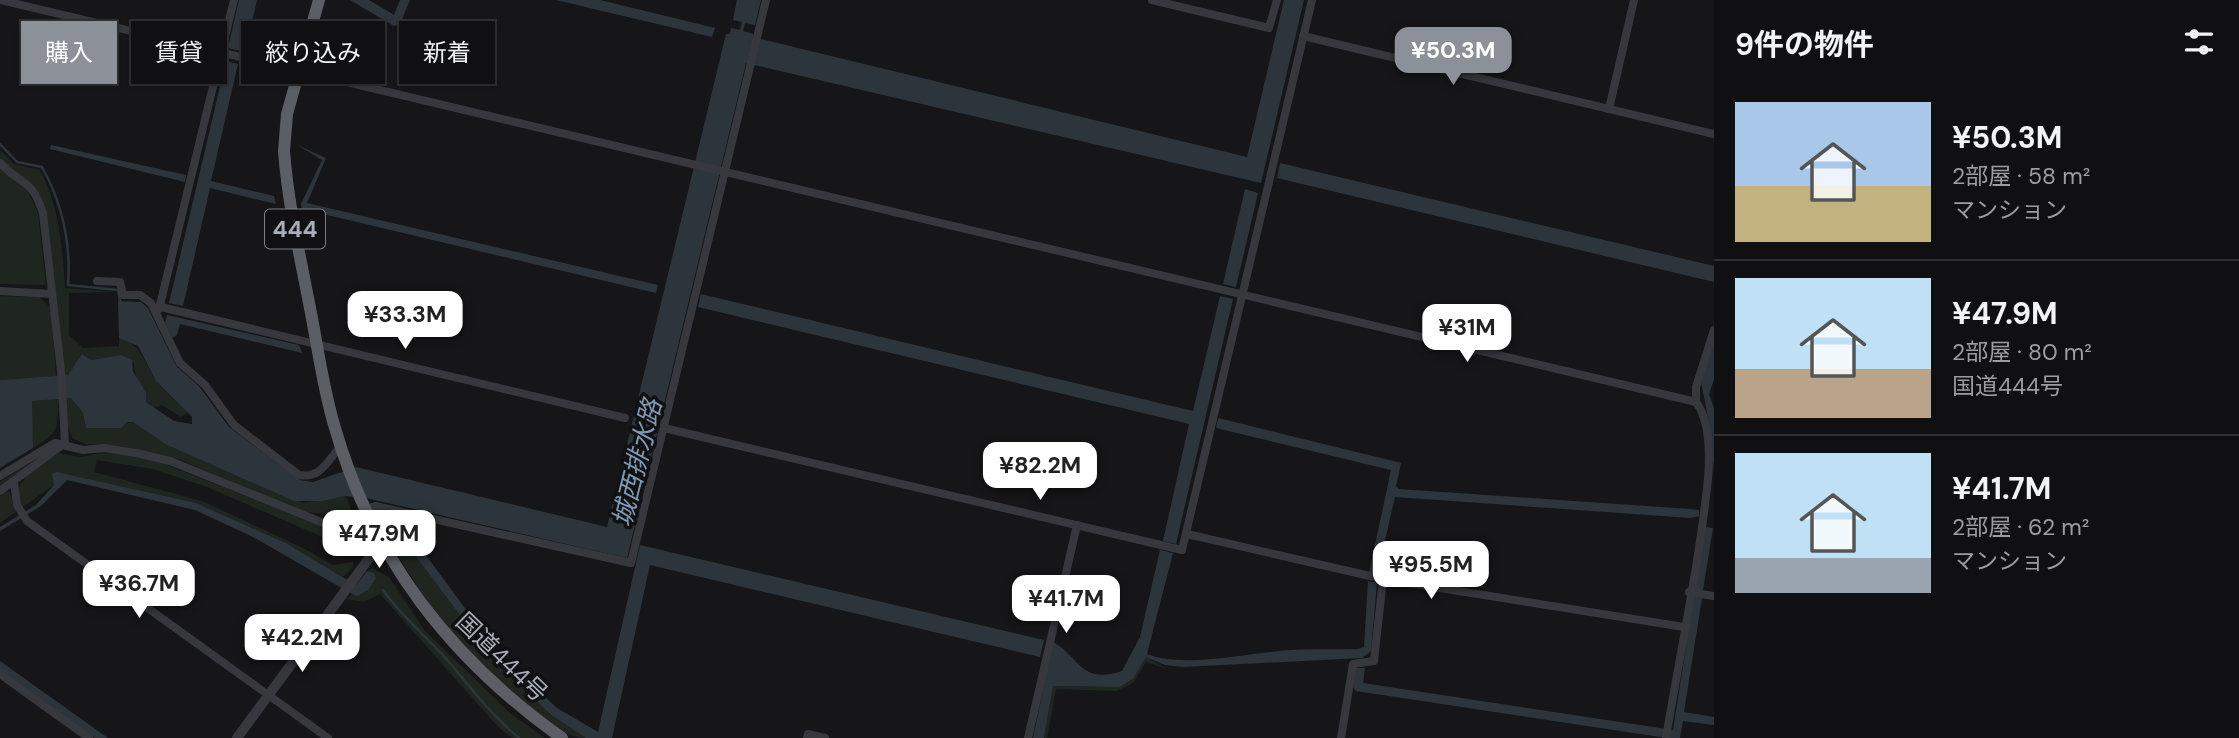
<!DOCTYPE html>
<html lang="ja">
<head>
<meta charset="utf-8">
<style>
	body { margin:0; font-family:"DM Sans","Noto Sans JP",sans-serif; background:#19191b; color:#f1f3f6; height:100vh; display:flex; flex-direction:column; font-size:26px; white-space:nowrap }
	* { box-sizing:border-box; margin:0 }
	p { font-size:23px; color:#9c9d9f }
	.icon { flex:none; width:38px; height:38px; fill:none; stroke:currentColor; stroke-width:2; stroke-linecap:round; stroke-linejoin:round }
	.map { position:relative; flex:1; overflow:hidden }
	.panel { display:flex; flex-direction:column; background:#101012; width:525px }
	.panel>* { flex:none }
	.banner { position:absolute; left:21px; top:21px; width:665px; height:63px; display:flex; gap:14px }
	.price { position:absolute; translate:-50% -60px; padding:0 16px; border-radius:14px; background:#fff; color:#222; font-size:23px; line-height:46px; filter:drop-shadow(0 2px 4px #0008) }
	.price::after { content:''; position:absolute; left:50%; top:42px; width:21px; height:16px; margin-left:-10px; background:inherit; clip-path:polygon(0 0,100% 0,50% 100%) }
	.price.current { background:#8c9099; color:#fff }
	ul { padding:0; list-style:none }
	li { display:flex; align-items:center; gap:21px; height:175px; padding:0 21px }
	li+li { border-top:2px solid #303032 }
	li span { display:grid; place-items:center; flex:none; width:196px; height:140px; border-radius:0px; color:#555 }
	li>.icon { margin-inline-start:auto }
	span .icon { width:84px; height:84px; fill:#fffc; stroke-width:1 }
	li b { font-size:30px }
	h2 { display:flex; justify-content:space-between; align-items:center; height:84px; padding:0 21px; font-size:30px }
	.chip { padding:0 24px; border-radius:0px; background:#101012; box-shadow:0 2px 5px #0004,0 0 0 2px #303032; font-size:24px; line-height:63px }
	.chip.current { background:#8c9099; color:#fff }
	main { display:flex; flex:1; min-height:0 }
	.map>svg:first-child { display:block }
	.green { fill:#1e261f }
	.water { fill:#2c353c }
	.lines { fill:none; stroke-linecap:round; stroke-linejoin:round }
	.stream { stroke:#2c353c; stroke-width:2.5 }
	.minor { stroke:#37383d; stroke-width:8 }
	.tertiary { stroke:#37383d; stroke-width:10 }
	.trunk { stroke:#5b5e65; stroke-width:12 }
	.labels { text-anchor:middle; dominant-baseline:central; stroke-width:7; stroke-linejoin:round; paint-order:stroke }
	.shield { fill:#111113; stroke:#7b7e86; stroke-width:2 }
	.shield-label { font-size:23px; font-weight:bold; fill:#a8adb8 }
	.street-label { font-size:24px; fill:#a8adb8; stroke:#111113 }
	.water-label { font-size:26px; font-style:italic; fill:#7f9bb3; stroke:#111113 }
</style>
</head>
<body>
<main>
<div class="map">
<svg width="1714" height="738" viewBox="0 0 1714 738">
	<rect width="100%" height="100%" fill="#161618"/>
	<!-- green -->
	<g class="green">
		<path d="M0 150 14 164 40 170C60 208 62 246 65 288L116 292 69 293V335L83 348 119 346V338C142 345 143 361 156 380 164 392 178 402 188 413L181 417 162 405 155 408 146 402C143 391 133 373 134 363L121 355 90 360 82 354 68 375 65 376 47 217C34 172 26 187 0 160Z"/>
		<path d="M0 169 25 185 38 213 46 285 0 284Z"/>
		<path d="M0 296 39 297 51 308 56 376 0 380Z"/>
		<path d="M65 398H71L83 413 86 428 133 422 165 444 303 503 346 496 361 537 354 536 346 524 332 515 299 511 181 460 120 446 85 444 72 438 66 422Z"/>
		<path d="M58 399C58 429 59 432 33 448L31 401Z"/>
		<path d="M57 453 82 457 101 453 121 454 162 463 329 529 358 550 357 555 348 548 207 487 153 469 97 460 94 472 202 501 305 549 333 565 353 562V567L343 577 286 543 196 503 52 474 54 485 0 523V496L9 491 15 507 17 488 25 479 19 476 0 488V482L32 462 41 466Z"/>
		<path d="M376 514 402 552 412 551 551 715 586 738C567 738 555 726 540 715 469 665 414 592 376 514Z"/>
		<path d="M372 568 389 577 425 631 510 713 545 738H512L498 727 380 594 364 602 346 599 352 594 357 596 374 573 367 571Z"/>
		<path d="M1145 656 1169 670 1146 662 1134 682 1117 691 1056 689 1047 738H1044L1053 686 1119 687Z"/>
	</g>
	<!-- water -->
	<g class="water">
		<path d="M239 0H257L245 52 228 48Z"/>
		<path d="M350 0H369L394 15 400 0H410L400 24 394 26Z"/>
		<path d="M556 0H600L715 28 712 37Z"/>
		<path d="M737 0H761L755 25 745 23 743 31 753 34V37L1247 157 1284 0H1304L1261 183 746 63 627 558 366 498 346 496 322 501H294L165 444 133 422H127L121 428H86L83 413 71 398 32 401 33 448 0 468V380L68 375 82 354 91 360 121 355 132 360 133 371 146 393V402L174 421 192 424V417L156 381 138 346 119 338 118 301 141 302 148 308 177 367 199 386 229 427 300 480 313 482 356 467 607 527 726 34H730L731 28 740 30 742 22 733 20Z"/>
		<path d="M226 61 238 64 211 181 274 196 276 204 210 188 183 306 169 303Z"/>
		<path d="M51 145 186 175 185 182 50 149Z"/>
		<path d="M297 145 326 158 307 203 658 285 656 293 302 209 301 204 322 160Z"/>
		<path d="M1280 163 1714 266V282L1277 178Z"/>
		<path d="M1245 189 1258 193 1236 287 1223 284Z"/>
		<path d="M701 294 1193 411 1220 296 1233 299 1176 544 1163 541 1189 424 698 307Z"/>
		<path d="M167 315 299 345 302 353 180 324 177 335 172 338 165 322Z"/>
		<path d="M1714 338V379L1709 394 1714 408V472L1710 427 1701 382Z"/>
		<path d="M1218 418 1401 463 1396 486 1399 489 1690 509 1699 510V516L1690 518 1395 497 1377 575 1369 573 1391 470 1216 428Z"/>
		<path d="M56 472 196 503 286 543 356 585 367 571 374 573 376 578 368 590 357 596 352 594 253 537 195 510 67 480 41 506 0 531V527L36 505 54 485 52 474Z"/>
		<path d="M1705 527 1713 528 1703 590H1701L1702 598 1684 712 1714 717V725L1683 721 1680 738H1667L1356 691 1353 687 1356 668H1365L1363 683 1673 730Z"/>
		<path d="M411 535 498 653 557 708 598 732 640 545 1044 640 1040 657 650 565 612 738H586L551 715 490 655 412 551 402 553 398 545Z"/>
		<path d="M1160 550 1173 553 1147 654C1179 667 1235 656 1270 652 1299 648 1329 650 1358 649L1364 647 1368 581 1377 583 1371 651 1362 658 1183 667 1165 665 1146 657 1133 679 1119 687 1053 686 1044 738H1033L1053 642C1080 656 1079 685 1122 671L1140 637Z"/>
		<path d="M0 661 108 738H95L0 670Z"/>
	</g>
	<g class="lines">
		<!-- stream -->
		<g class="stream">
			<path d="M0 144 17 162 42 167C62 203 71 244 68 285L118 290 120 301"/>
			<path d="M383 590C402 617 427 637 449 662 472 689 491 715 519 738"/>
		</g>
		<!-- minor -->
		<g class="minor">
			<path d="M0 0 1696 402"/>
			<path d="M1152 0 1269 28 1277 0"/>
			<path d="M1303 36 1714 134"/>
			<path d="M1609 109 1634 0"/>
			<path d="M0 163C22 186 31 177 43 213L61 371 65 443"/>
			<path d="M97 281 120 282 123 295H140L151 303 180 363 205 385 234 425 299 475C321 479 327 461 341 446"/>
			<path d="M0 291 52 294"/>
			<path d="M161 307 625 418"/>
			<path d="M159 309 234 0"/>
			<path d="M664 428 1182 550 1312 0"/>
			<path d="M0 476 55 443 83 450 104 448 136 453 170 461 326 524 352 539 364 543 381 542"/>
			<path d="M14 483 17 505 27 521 328 738"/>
			<path d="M0 491 65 443"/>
			<path d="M365 509 375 506 631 563 766 0"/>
			<path d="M1187 534 1383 579 1684 627"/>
			<path d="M1689 592 1714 596"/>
			<path d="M0 674 89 738"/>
			<path d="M807 738 808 734 825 738"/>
			<path d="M1028 738 1077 525"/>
			<path d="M1341 738 1353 664 1374 661 1383 579"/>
			<path d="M1666 738C1680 653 1699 565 1708 479 1710 456 1710 420 1696 402V387L1714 330"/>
		</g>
		<!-- tertiary -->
		<path class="tertiary" d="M237 738 381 542"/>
		<!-- trunk -->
		<path class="trunk" d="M319 0 287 114 284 151C288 204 300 256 310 308 318 348 323 389 335 428 373 560 451 659 562 738"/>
	</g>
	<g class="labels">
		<!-- shield labels -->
		<rect class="shield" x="265" y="209.5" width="60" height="39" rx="5"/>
		<g class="shield-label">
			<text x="295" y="229">444</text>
		</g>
		<!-- street labels -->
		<g class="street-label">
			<text transform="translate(502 657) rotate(44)">国道444号</text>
		</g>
		<!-- water labels -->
		<g class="water-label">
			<text transform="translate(637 463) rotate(-76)">城西排水路</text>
		</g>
	</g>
</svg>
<b class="price current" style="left:1453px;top:87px">¥50.3M</b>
<b class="price" style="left:405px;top:351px">¥33.3M</b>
<b class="price" style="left:1467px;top:364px">¥31M</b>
<b class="price" style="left:1040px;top:502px">¥82.2M</b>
<b class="price" style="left:379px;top:570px">¥47.9M</b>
<b class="price" style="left:1431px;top:601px">¥95.5M</b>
<b class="price" style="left:139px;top:620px">¥36.7M</b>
<b class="price" style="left:1066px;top:635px">¥41.7M</b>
<b class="price" style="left:302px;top:674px">¥42.2M</b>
<div class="banner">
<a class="chip current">購入</a>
<a class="chip">賃貸</a>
<a class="chip">絞り込み</a>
<a class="chip">新着</a>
</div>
</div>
<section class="panel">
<h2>9件の物件<svg class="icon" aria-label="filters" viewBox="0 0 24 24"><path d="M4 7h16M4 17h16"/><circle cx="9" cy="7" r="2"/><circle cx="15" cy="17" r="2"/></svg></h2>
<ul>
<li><span style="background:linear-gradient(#a9c7e8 60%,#c2b280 0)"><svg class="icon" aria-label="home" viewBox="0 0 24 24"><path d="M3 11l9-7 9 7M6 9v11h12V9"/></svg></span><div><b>¥50.3M</b><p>2部屋 · 58 m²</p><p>マンション</p></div></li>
<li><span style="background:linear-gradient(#bfe0f5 65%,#b9a48a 0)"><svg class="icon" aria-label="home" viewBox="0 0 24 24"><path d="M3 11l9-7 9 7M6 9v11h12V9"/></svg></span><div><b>¥47.9M</b><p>2部屋 · 80 m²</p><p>国道444号</p></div></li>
<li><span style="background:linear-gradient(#bfe0f5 75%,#9aa5b1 0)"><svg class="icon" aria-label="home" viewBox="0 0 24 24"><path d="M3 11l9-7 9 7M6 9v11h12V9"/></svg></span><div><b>¥41.7M</b><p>2部屋 · 62 m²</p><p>マンション</p></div></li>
</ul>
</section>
</main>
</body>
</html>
